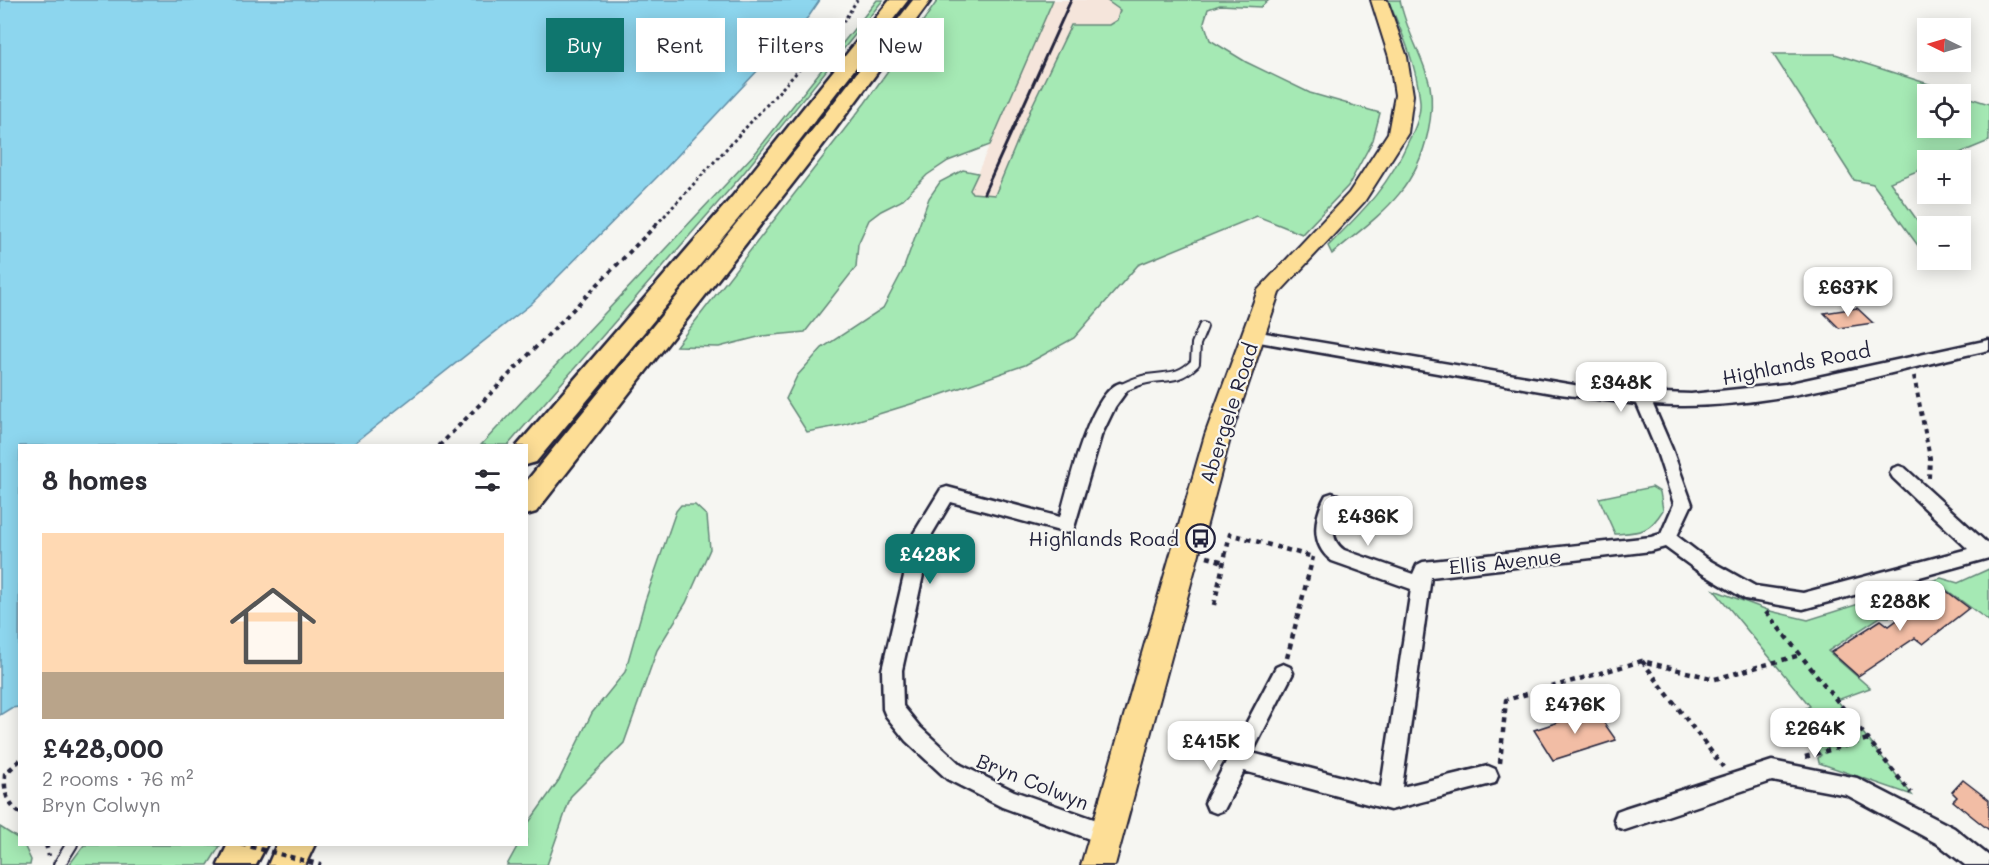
<!DOCTYPE html>
<html lang="en">
<head>
<meta charset="utf-8">
<style>
	body { margin:0; font-family:Mali,sans-serif; background:#f2f2f3; color:#2b2b33; height:100vh; display:flex; flex-direction:column; font-size:22px; white-space:nowrap }
	* { box-sizing:border-box; margin:0 }
	p { font-size:20px; color:#7c7c81 }
	.icon { flex:none; width:33px; height:33px; fill:none; stroke:currentColor; stroke-width:2; stroke-linecap:round; stroke-linejoin:round }
	.map { position:relative; flex:1; overflow:hidden }
	.side { position:absolute; left:18px; top:444px; width:510px; height:402px; display:flex; flex-direction:column; background:#fff; border-radius:0px; box-shadow:0 3px 15px #0003 }
	.side>* { flex:none }
	.hud { position:absolute; left:546px; top:18px; width:570px; height:54px; display:flex; gap:12px }
	.needle { width:39px; rotate:275deg }
	.tools { position:absolute; left:1917px; top:18px; display:grid; gap:12px }
	.tools a { display:grid; place-items:center; width:54px; height:54px; border-radius:0px; background:#fff; box-shadow:0 3px 15px #0003; font-size:30px }
	.price { position:absolute; translate:-50% -51px; padding:0 14px; border-radius:12px; background:#fff; color:#222; font-size:20px; line-height:39px; filter:drop-shadow(0 2px 3px #0008) }
	.price::after { content:''; position:absolute; left:50%; top:36px; width:18px; height:14px; margin-left:-9px; background:inherit; clip-path:polygon(0 0,100% 0,50% 100%) }
	.price.selected { background:#0f766e; color:#fff }
	ul { padding:0; list-style:none }
	li { display:grid; align-content:center; gap:12px; height:318px; padding:0 24px }
	li+li { border-top:2px solid #e1e1e2 }
	li span { display:grid; place-items:center; height:186px; border-radius:0px; color:#555 }
	li>.icon { margin-inline-start:auto }
	span .icon { width:108px; height:108px; fill:#fffc; stroke-width:1 }
	li b { font-size:26px }
	h2 { display:flex; justify-content:space-between; align-items:center; height:72px; padding:0 24px; font-size:26px }
	.tag { padding:0 21px; border-radius:0px; background:#fff; box-shadow:0 3px 15px #0003; font-size:21px; line-height:54px }
	.tag.selected { background:#0f766e; color:#fff }
	.map>svg:first-child { display:block }
	.built { fill:#f5e5db }
	.green { fill:#a5e9b4; stroke:#648678; stroke-width:1.5 }
	.water { fill:#8dd6ee; stroke:#628ea6; stroke-width:1.5 }
	.building { fill:#f2bda5; stroke:#22223b; stroke-width:1.5 }
	.lines { fill:none; stroke-linecap:round; stroke-linejoin:round }
	.service-far1-casing { stroke:#22223b; stroke-width:12 }
	.service-casing { stroke:#22223b; stroke-width:14 }
	.minor-casing { stroke:#22223b; stroke-width:5 }
	.primary-casing { stroke:#22223b; stroke-width:4 }
	.trunk-casing { stroke:#22223b; stroke-width:5 }
	.path-far2 { stroke:#22223b; stroke-width:3; stroke-dasharray:3 3; stroke-linecap:butt }
	.path-far1 { stroke:#22223b; stroke-width:4; stroke-dasharray:4.5 4.5; stroke-linecap:butt }
	.path { stroke:#22223b; stroke-width:4.5; stroke-dasharray:5 5; stroke-linecap:butt }
	.service-far1 { stroke:#f6f6f2; stroke-width:8 }
	.service { stroke:#f6f6f2; stroke-width:10 }
	.minor { fill:#f6f6f2; fill-rule:evenodd }
	.primary { fill:#fdde96; fill-rule:evenodd }
	.trunk { fill:#fdde96; fill-rule:evenodd }
	.rail { stroke:#22223b; stroke-width:3 }
	.path-bridge { stroke:#22223b; stroke-width:4.5; stroke-dasharray:5 5; stroke-linecap:butt }
	.labels { text-anchor:middle; dominant-baseline:central; stroke-width:4.5; stroke-linejoin:round; paint-order:stroke }
	.street-label { font-size:20px; fill:#22223b; stroke:#f6f6f2 }
	.poi-label { font-size:20px; fill:#22223b; stroke:#f6f6f2; text-anchor:end }
</style>
</head>
<body>
<div class="map">
<svg width="1989" height="865" viewBox="0 0 1989 865">
	<rect width="100%" height="100%" fill="#f6f6f2"/>
	<filter id="ink" filterUnits="userSpaceOnUse"><feTurbulence type="fractalNoise" baseFrequency=".0167" numOctaves="2"/><feDisplacementMap in="SourceGraphic" scale="12" xChannelSelector="R" yChannelSelector="G"/><feConvolveMatrix kernelMatrix="1 2 1 2 8 2 1 2 1" color-interpolation-filters="sRGB"/></filter>
	<g filter="url(#ink)">
		<!-- built -->
		<path class="built" d="M1053 0H1106L1120 11 1117 20 1109 25 1071 26 1032 106 995 195 972 193 970 190Z"/>
		<!-- green -->
		<g class="green">
			<path d="M877 0H883L742 175 508 445H481L757 151Z"/>
			<path d="M938 0H1053L990 145 948 161 927 175 901 201 881 211 869 220 858 244 856 267 805 332 762 336 719 347 676 346 865 103Z"/>
			<path d="M1106 0H1269L1261 7 1220 5 1208 9 1204 22 1210 40 1246 62 1310 93 1380 113 1373 140 1348 186 1302 234 1257 216 1138 265 1074 338 1025 365 937 396 843 425 807 432 786 399 797 376 822 348 883 308 903 270 929 198 940 182 963 170 978 173 970 190 972 193 995 195 1032 106 1071 25H1109L1117 20 1120 10Z"/>
			<path d="M1388 0H1400C1405 30 1424 57 1430 86 1433 101 1431 118 1428 132 1415 194 1377 216 1332 254L1328 246C1364 210 1388 187 1409 140 1415 129 1421 114 1420 101 1417 66 1402 32 1388 0Z"/>
			<path d="M1773 54H1835L1960 94H1928V128H1960L1961 95 1989 104V141L1943 160H1928L1927 167 1890 182 1927 234V258L1873 184 1854 180Z"/>
			<path d="M1652 487 1660 492 1663 510C1649 533 1641 532 1615 534L1599 498Z"/>
			<path d="M681 505H695L707 516 710 549 686 603 657 650 624 743 571 796 547 865H507L518 845 526 844 527 825 559 780 592 713 625 672 645 601 676 511Z"/>
			<path d="M1989 569V621L1941 586 1892 617H1880L1828 651 1870 688 1837 700 1912 795 1819 763 1818 758 1821 755 1789 717 1810 706 1714 590 1770 611 1808 620 1941 578 1958 583Z"/>
			<path d="M0 827 19 839 20 844 24 845 31 860 30 865H0Z"/>
			<path d="M213 845 220 846 208 865H69L84 845Z"/>
		</g>
		<!-- water -->
		<path class="water" d="M0 0H820L809 16 664 170 531 304 352 445 20 446 19 707 11 708 0 715Z"/>
		<!-- building -->
		<g class="building">
			<path d="M1857 308 1873 323 1839 328 1824 313Z"/>
			<path d="M1941 587 1969 608 1923 644 1915 638 1858 676 1831 652 1881 620 1889 626Z"/>
			<path d="M1595 710 1616 740 1553 760 1534 730Z"/>
			<path d="M1963 780 1989 800V830L1953 801 1957 797 1952 792Z"/>
		</g>
		<g class="lines">
			<defs>
				<path id="service-far1" d="M1120 389C1129 385 1137 381 1147 379 1169 375 1177 380 1195 363L1196 344 1203 327"/>
				<path id="service" d="M59 865 72 844"/>
				<g id="minor">
					<path d="M1253 331 1580 386 1635 392 1691 394 1786 384 1989 340V350C1879 373 1767 413 1653 405L1672 449 1692 504 1677 536 1707 559 1755 586 1803 593 1968 549 1893 478 1890 473 1893 468 1899 466 1905 468 1989 545V558L1803 609 1745 599 1695 569 1665 547 1651 551 1431 577 1402 787 1488 766 1495 769 1498 776 1495 783 1390 810 1244 771 1224 810 1216 813 1208 810 1205 803 1208 796 1276 667 1283 664 1290 667 1293 673 1252 753 1381 787 1411 589 1332 561C1310 545 1314 517 1326 495L1332 493 1338 495 1341 500C1336 518 1326 537 1344 550L1413 574 1417 565 1423 562 1651 537 1661 534 1674 504 1656 449 1637 404 1552 393 1248 340 1245 336 1248 332Z"/>
					<path d="M1120 383 1126 385 1128 389 1115 407 1101 436 1073 531 1067 533 951 502 932 534 902 670 903 706 920 727 961 765 1014 791 1114 826 1117 834 1114 842 1106 845 1002 807 947 779 906 741 886 716 883 709 882 670 914 533 941 489 947 487 1060 517C1068 488 1090 392 1120 383Z"/>
					<path d="M1772 761 1857 778 1954 828 1989 856V865H1965L1938 844 1847 795 1772 781 1625 830 1617 827 1614 819 1617 811 1625 808Z"/>
				</g>
				<path id="primary" d="M1371 0H1387L1407 57 1413 95 1408 133 1364 202 1279 293 1231 435 1115 865H1081L1205 435 1258 290 1349 193 1388 133 1395 95 1389 57Z"/>
				<g id="trunk">
					<path d="M890 0H908L748 207 536 462 526 465V446H517L732 197Z"/>
					<path d="M913 0H931L833 132 536 512 526 515V482L818 123Z"/>
					<path d="M228 844H267L256 865H218Z"/>
					<path d="M277 844H315L305 865H268Z"/>
				</g>
			</defs>
			<!-- service-far1 casing -->
			<use href="#service-far1" class="service-far1-casing"/>
			<!-- service casing -->
			<use href="#service" class="service-casing"/>
			<!-- minor casing -->
			<use href="#minor" class="minor-casing"/>
			<!-- primary casing -->
			<use href="#primary" class="primary-casing"/>
			<!-- trunk casing -->
			<use href="#trunk" class="trunk-casing"/>
			<!-- path-far2 -->
			<path class="path-far2" d="M656 225 844 21 857 0"/>
			<!-- path-far1 -->
			<g class="path-far1">
				<path d="M1914 376 1930 458 1929 478"/>
				<path d="M439 446 657 224"/>
			</g>
			<!-- path -->
			<g class="path">
				<path d="M1207 557 1224 562"/>
				<path d="M1214 605 1230 534 1313 557"/>
				<path d="M1766 612 1911 793"/>
				<path d="M1287 658 1313 557"/>
				<path d="M1642 661 1723 767"/>
				<path d="M1805 757 1868 739"/>
				<path d="M20 760 5 774C4 791 6 803 20 813"/>
				<path d="M1500 763 1506 700 1642 661 1715 679 1800 655"/>
				<path d="M46 844 49 856"/>
			</g>
			<!-- service-far1 -->
			<use href="#service-far1" class="service-far1"/>
			<!-- service -->
			<use href="#service" class="service"/>
			<!-- minor -->
			<use href="#minor" class="minor"/>
			<!-- primary -->
			<use href="#primary" class="primary"/>
			<!-- trunk -->
			<use href="#trunk" class="trunk"/>
			<!-- rail -->
			<path class="rail" d="M984 193 1071 0"/>
			<!-- path-bridge -->
			<path class="path-bridge" d="M241 844 321 865"/>
		</g>
	</g>
	<!-- icons -->
	<defs>
		<symbol id="bus-ring" viewBox="-11 -11 22 22"><circle r="9.5" fill="#f6f6f2" stroke="#22223b" stroke-width="1.5"/><path d="M-5-6H5V4H4V6H2V4H-2V6H-4V4H-5ZM-3.5-4V0h7V-4ZM-3.5 1.2v1.5H-2V1.2ZM2 1.2v1.5H3.5V1.2Z" fill="#22223b"/></symbol>
	</defs>
	<g fill-rule="evenodd">
		<use href="#bus-ring" x="1184" y="522" width="33" height="33"/>
	</g>
	<g class="labels">
		<!-- street labels -->
		<g class="street-label">
			<text transform="translate(1796 363) rotate(-11)">Highlands Road</text>
			<text transform="translate(1228 413) rotate(-72)">Abergele Road</text>
			<text transform="translate(1505 561) rotate(-6)">Ellis Avenue</text>
			<text transform="translate(1033 781) rotate(22)">Bryn Colwyn</text>
		</g>
		<!-- poi labels -->
		<g class="poi-label">
			<text x="1179" y="538">Highlands Road</text>
		</g>
	</g>
</svg>
<div class="tools">
<a><svg class="needle" viewBox="-14 -14 28 28"><path d="M0-13l5 13h-10z" fill="#e53935"/><path d="M0 13l5-13h-10z" fill="#7c7c81"/></svg></a>
<a><svg class="icon" aria-label="locate" viewBox="0 0 24 24"><circle cx="12" cy="12" r="6"/><path d="M12 2v4M12 18v4M2 12h4M18 12h4"/></svg></a>
<a>+</a>
<a>−</a>
</div>
<b class="price" style="left:1848px;top:318px">£637K</b>
<b class="price" style="left:1621px;top:413px">£348K</b>
<b class="price" style="left:1368px;top:547px">£436K</b>
<b class="price selected" style="left:930px;top:585px">£428K</b>
<b class="price" style="left:1900px;top:632px">£288K</b>
<b class="price" style="left:1575px;top:735px">£476K</b>
<b class="price" style="left:1815px;top:759px">£264K</b>
<b class="price" style="left:1211px;top:772px">£415K</b>
<div class="hud">
<a class="tag selected">Buy</a>
<a class="tag">Rent</a>
<a class="tag">Filters</a>
<a class="tag">New</a>
</div>
<section class="side">
<h2>8 homes<svg class="icon" aria-label="filters" viewBox="0 0 24 24"><path d="M4 7h16M4 17h16"/><circle cx="9" cy="7" r="2"/><circle cx="15" cy="17" r="2"/></svg></h2>
<ul>
<li><span style="background:linear-gradient(#ffd9b3 75%,#b9a48a 0)"><svg class="icon" aria-label="home" viewBox="0 0 24 24"><path d="M3 11l9-7 9 7M6 9v11h12V9"/></svg></span><div><b>£428,000</b><p>2 rooms · 76 m²</p><p>Bryn Colwyn</p></div></li>
</ul>
</section>
</div>
</body>
</html>
